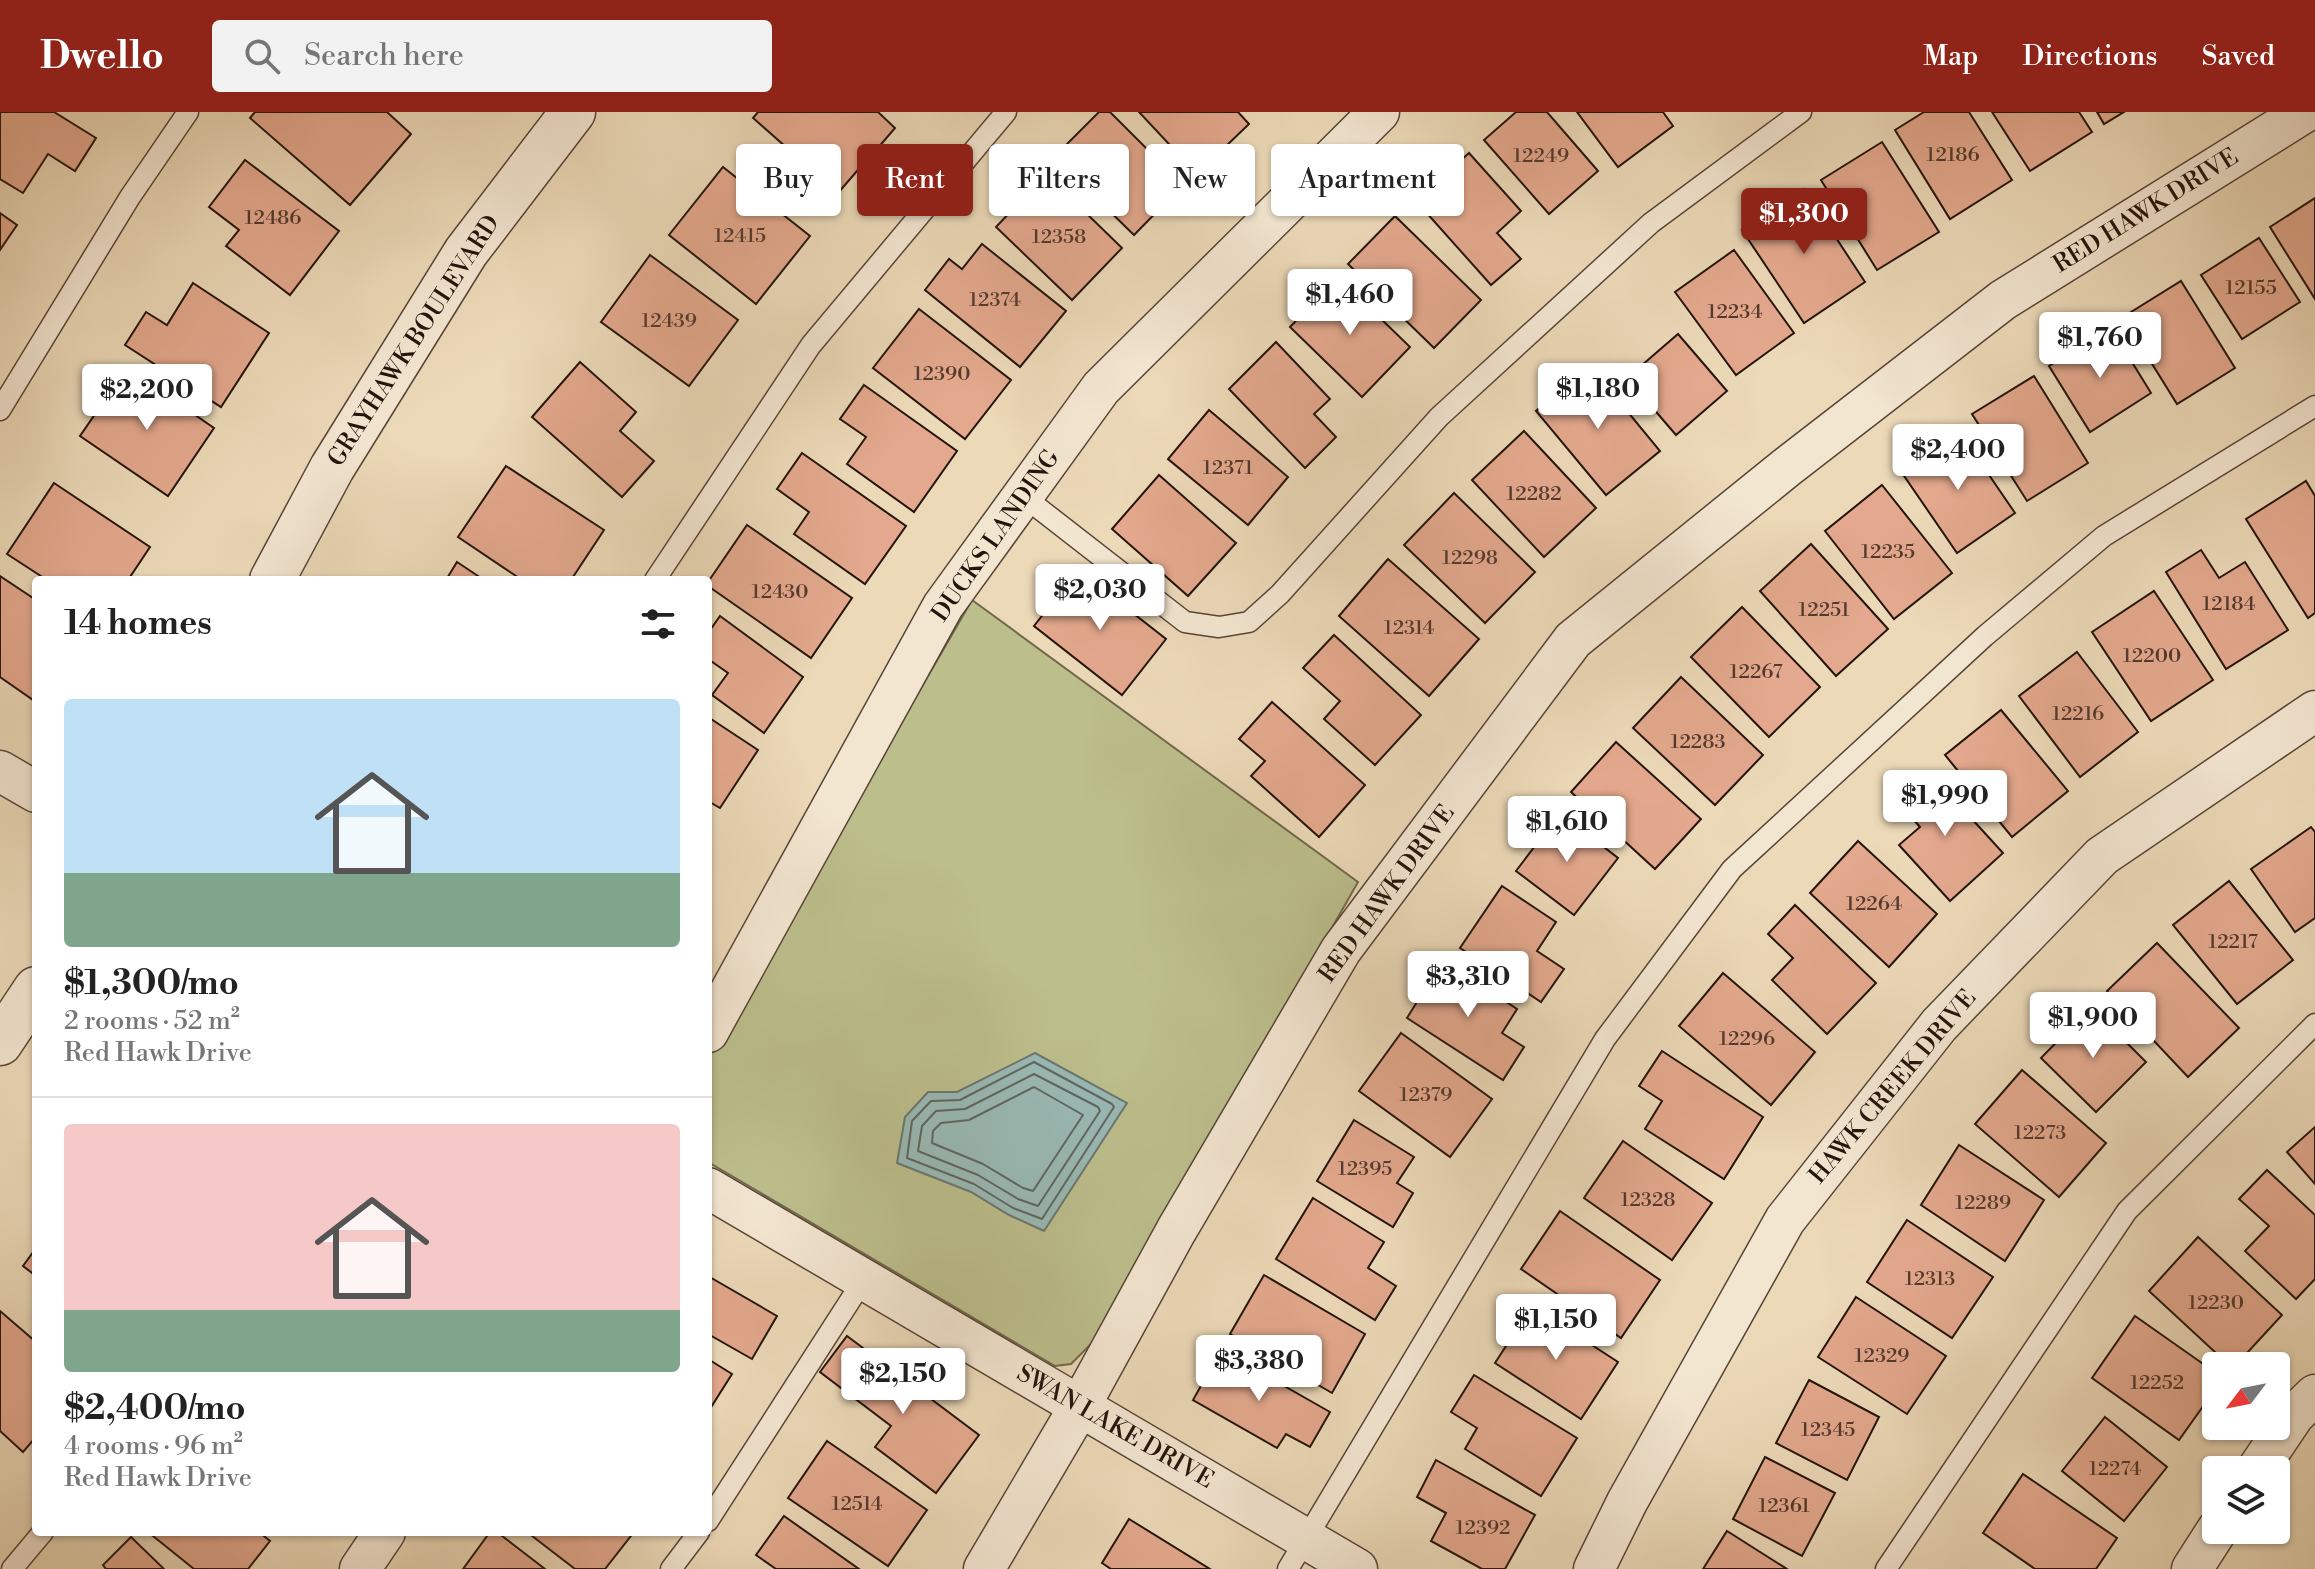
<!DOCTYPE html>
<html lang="en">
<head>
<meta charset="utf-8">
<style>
	body { margin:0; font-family:"Libre Bodoni",serif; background:#f2f2f2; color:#222; height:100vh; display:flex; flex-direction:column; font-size:30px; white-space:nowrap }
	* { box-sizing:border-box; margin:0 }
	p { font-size:26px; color:#767676 }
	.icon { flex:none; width:44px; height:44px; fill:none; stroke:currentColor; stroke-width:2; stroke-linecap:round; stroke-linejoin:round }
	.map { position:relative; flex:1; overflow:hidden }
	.side { position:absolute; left:32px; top:464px; width:680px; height:960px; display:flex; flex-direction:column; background:#fff; border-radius:8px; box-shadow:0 2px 6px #0004 }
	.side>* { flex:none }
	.top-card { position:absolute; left:736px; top:32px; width:760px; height:72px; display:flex; gap:16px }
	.needle { width:52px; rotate:238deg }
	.buttons { position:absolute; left:2202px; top:1240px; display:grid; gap:16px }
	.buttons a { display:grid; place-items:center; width:88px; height:88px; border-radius:8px; background:#fff; box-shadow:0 2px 6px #0004; font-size:40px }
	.price { position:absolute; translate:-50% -68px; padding:0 18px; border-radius:8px; background:#fff; color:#222; font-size:26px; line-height:52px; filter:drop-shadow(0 2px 4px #0008) }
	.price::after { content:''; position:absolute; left:50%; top:48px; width:24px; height:18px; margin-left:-12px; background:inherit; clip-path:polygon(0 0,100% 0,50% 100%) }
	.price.active { background:#8f2418; color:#fff }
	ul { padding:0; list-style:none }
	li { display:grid; align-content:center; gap:16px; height:424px; padding:0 32px }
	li+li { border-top:2px solid #e0e0e0 }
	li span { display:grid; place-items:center; height:248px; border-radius:8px; color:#555 }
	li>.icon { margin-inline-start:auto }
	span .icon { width:144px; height:144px; fill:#fffc; stroke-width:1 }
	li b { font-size:34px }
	h2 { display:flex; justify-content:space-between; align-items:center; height:96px; padding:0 32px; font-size:34px }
	.chip { padding:0 28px; border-radius:8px; background:#fff; box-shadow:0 2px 6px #0004; font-size:28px; line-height:72px }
	.chip.active { background:#8f2418; color:#fff }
	header { display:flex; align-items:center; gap:48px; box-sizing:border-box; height:112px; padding:0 40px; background:#8f2418; color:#fff }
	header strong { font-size:38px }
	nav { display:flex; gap:44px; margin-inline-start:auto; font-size:28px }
	.search { width:560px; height:72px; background:#f2f2f2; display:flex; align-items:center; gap:20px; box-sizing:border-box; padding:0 28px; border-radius:8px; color:#767676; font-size:30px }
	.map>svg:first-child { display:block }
	.green { fill:#bcbe8c; stroke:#70694c; stroke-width:2 }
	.water { fill:#99b9b4; stroke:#6b7771; stroke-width:2 }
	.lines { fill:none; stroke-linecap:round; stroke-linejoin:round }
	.shore { stroke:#5f6660; stroke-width:2 }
	.building { fill:#e3a88d; stroke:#25140d; stroke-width:2 }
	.service-casing { stroke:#574538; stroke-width:23 }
	.minor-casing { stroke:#574538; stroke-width:43 }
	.tertiary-casing { stroke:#574538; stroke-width:47 }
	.service { stroke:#f3e6d1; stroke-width:20 }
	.minor { stroke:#f3e6d1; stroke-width:40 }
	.tertiary { stroke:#f3e6d1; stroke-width:44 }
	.labels { text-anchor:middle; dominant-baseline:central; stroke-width:8; stroke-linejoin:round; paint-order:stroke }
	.number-label { font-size:20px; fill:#54392d }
	.street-label { font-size:24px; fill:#25140d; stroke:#f3e6d1 }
</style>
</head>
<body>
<header>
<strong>Dwello</strong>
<div class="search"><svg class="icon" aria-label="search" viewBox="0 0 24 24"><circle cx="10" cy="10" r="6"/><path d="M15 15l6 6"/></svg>Search here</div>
<nav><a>Map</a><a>Directions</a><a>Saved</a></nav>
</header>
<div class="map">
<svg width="2315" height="1457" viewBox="0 0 2315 1457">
	<rect width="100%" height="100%" fill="#ecd9b8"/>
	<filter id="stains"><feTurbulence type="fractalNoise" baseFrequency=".0025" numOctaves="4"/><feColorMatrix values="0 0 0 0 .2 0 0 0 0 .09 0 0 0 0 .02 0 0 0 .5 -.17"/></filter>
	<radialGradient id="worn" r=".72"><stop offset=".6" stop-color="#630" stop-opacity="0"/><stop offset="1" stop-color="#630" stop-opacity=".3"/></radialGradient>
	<!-- green -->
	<path class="green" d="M972 488 1358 770 1101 1222 1071 1252 1055 1254 708 1050V944Z"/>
	<!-- water -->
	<path class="water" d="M1035 941 1127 991 1044 1119 1009 1103 971 1080 897 1051 905 1005 928 980H957Z"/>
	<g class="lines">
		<!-- shore -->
		<g class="shore">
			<path d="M1034 950 1112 992 1114 995 1042 1107 1013 1096 974 1072 907 1046 912 1009 931 989 960 988Z"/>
			<path d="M1034 962 1098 995 1100 999 1038 1094 1018 1087 978 1063 918 1039 922 1014 936 999 965 997Z"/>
			<path d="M1034 975 1083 1003 1033 1079 1023 1076 983 1052 932 1031 933 1019 941 1011 969 1008Z"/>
		</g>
	</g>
	<!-- building -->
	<g class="building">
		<path d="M0 0H54L96 26 75 59 48 42 23 81 0 67Z"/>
		<path d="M255 0H387L411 22 350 93 250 6Z"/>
		<path d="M758 0H878L895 16 877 37 892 51 873 73 857 59 838 81 753 6Z"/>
		<path d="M1099 0H1110L1183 73 1134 123 1054 45Z"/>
		<path d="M1139 0H1238L1249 12 1197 62Z"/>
		<path d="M1516 0H1547L1598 59 1549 102 1484 28Z"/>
		<path d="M1577 0H1663L1673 14 1618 55Z"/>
		<path d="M1924 0H1969L2012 68 1950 107 1895 18Z"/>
		<path d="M1992 0H2079L2092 20 2030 59Z"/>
		<path d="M2097 0H2124L2104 12Z"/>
		<path d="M1882 30 1939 120 1877 158 1821 68Z"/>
		<path d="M1469 41 1521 99 1497 121 1521 147 1491 173 1416 89Z"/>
		<path d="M245 48 339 119 290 183 226 134 239 118 209 95Z"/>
		<path d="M723 55 810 124 756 192 669 123Z"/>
		<path d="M1046 62 1122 136 1072 188 996 115Z"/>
		<path d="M1804 77 1865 170 1804 211 1742 118Z"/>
		<path d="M2315 86V187L2270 115Z"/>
		<path d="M0 101 17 113 0 138Z"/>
		<path d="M1395 104 1481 188 1434 236 1348 152Z"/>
		<path d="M2259 126 2300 190 2242 227 2201 163Z"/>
		<path d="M982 132 1066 199 1020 255 925 178 949 147 962 157Z"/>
		<path d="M1734 138 1794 221 1736 263 1675 180Z"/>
		<path d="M650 143 738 208 689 274 601 210Z"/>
		<path d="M1338 165 1410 235 1362 285 1290 215Z"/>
		<path d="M2181 169 2235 256 2177 292 2123 205Z"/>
		<path d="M193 171 269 221 221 295 125 233 146 200 167 213Z"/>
		<path d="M919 197 1011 268 965 327 873 256Z"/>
		<path d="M2111 216 2151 281 2090 320 2049 254Z"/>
		<path d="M1678 222 1727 279 1676 323 1627 266Z"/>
		<path d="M1276 230 1330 287 1314 302 1336 325 1305 356 1229 277Z"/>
		<path d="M580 250 636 300 620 319 654 349 622 385 532 305Z"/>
		<path d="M1590 254 1660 339 1606 383 1536 299Z"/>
		<path d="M127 256 214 316 168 384 80 324Z"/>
		<path d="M2034 264 2088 351 2027 389 1972 302Z"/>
		<path d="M864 273 957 339 914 400 847 352 866 325 840 307Z"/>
		<path d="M1209 298 1288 365 1248 413 1168 347Z"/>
		<path d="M1524 319 1596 396 1544 445 1472 368Z"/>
		<path d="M1959 319 2015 401 1957 441 1900 358Z"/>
		<path d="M802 341 906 414 865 472 794 422 809 400 777 377Z"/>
		<path d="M506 354 604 418 571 468H522L458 425Z"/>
		<path d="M1159 363 1236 431 1188 484 1112 417Z"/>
		<path d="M2306 369 2315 384V501L2308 506 2246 407Z"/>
		<path d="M54 371 150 435 128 468H47L7 442Z"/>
		<path d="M1882 373 1952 461 1894 507 1825 419Z"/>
		<path d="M1454 381 1535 460 1485 511 1404 433Z"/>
		<path d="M747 413 852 486 811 546 708 474V470Z"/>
		<path d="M1811 432 1888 517 1836 564 1760 479Z"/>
		<path d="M2201 438 2219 466 2245 450 2288 518 2226 557 2166 460Z"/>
		<path d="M1388 447 1479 527 1429 584 1339 504Z"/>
		<path d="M457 450 484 468H446Z"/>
		<path d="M1078 458 1166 527 1122 583 1034 514Z"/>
		<path d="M0 464 36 488V590L0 565Z"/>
		<path d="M2154 479 2213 568 2151 609 2092 520Z"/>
		<path d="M1742 495 1820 575 1769 625 1691 545Z"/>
		<path d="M720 504 803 565 764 621 712 583 728 561 708 547V521Z"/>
		<path d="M1334 523 1421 603 1375 653 1324 607 1340 589 1303 556Z"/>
		<path d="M2077 540 2138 620 2080 665 2019 584Z"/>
		<path d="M1681 565 1763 643 1715 693 1633 616Z"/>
		<path d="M1272 590 1365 673 1319 725 1251 664 1265 649 1239 627Z"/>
		<path d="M2001 598 2068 679 2012 725 1945 643Z"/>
		<path d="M708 605 758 638 720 696 708 689Z"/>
		<path d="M1616 630 1701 707 1655 757 1571 680Z"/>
		<path d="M1929 660 2003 741 1950 789 1899 733 1920 715 1897 689Z"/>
		<path d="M1560 701 1618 746 1574 803 1516 759Z"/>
		<path d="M2311 715 2315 720V806L2295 820 2251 757Z"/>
		<path d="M1858 729 1937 802 1889 855 1810 781Z"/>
		<path d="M2229 769 2293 848 2237 892 2173 813Z"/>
		<path d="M1502 774 1556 810 1537 839 1564 857 1541 890 1460 836Z"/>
		<path d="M1795 793 1876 871 1827 922 1772 868 1793 846 1768 822Z"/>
		<path d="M2157 831 2239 916 2188 965 2107 879Z"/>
		<path d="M1443 848 1517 897 1502 921 1524 935 1503 968 1407 906Z"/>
		<path d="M1723 861 1815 940 1771 993 1679 914Z"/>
		<path d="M2091 895 2146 950 2096 1000 2041 946Z"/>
		<path d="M1401 921 1492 987 1450 1045 1359 979Z"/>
		<path d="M1662 939 1763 1005 1724 1067 1645 1017 1662 989 1639 974Z"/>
		<path d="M2022 958 2106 1031 2059 1085 1975 1012Z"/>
		<path d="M1354 1008 1414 1045 1397 1071 1413 1081 1393 1115 1317 1069Z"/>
		<path d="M2315 1015V1072L2287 1040Z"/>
		<path d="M1623 1029 1712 1091 1672 1148 1584 1086Z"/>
		<path d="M1959 1033 2044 1088 2005 1149 1921 1093Z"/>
		<path d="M2267 1058 2315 1103V1167L2296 1187 2245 1139 2269 1114 2239 1087Z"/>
		<path d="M1313 1086 1384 1130 1368 1156 1396 1174 1375 1208 1276 1147Z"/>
		<path d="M1560 1099 1660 1168 1621 1226 1521 1157Z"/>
		<path d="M1907 1108 1993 1165 1952 1226 1867 1170Z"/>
		<path d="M2198 1125 2282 1203 2235 1254H2230L2149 1179Z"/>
		<path d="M36 1136V1164L23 1154Z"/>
		<path d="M1264 1163 1365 1222 1332 1281 1230 1222Z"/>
		<path d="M708 1164 777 1204 752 1247 708 1222Z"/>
		<path d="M1856 1185 1946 1244 1907 1302 1818 1245Z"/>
		<path d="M1532 1194 1618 1250 1581 1307 1495 1251Z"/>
		<path d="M0 1199 36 1230V1325L23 1340 0 1319Z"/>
		<path d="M2135 1204 2216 1261V1276L2179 1328 2092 1266Z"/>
		<path d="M847 1224 979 1323 936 1381 875 1335 891 1314 820 1260Z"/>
		<path d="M1221 1238 1330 1300 1310 1335 1286 1322 1277 1336 1193 1288Z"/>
		<path d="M708 1247 732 1262 708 1300Z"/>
		<path d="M1474 1263 1577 1326 1541 1384 1465 1337 1477 1316 1451 1300Z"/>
		<path d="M1809 1268 1879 1305 1847 1368 1776 1331Z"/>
		<path d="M2105 1305 2167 1355 2124 1409 2062 1359Z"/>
		<path d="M827 1329 927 1398 888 1454 788 1386Z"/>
		<path d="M1765 1345 1835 1381 1802 1444 1733 1407Z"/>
		<path d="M1436 1348 1535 1403 1505 1457H1482L1431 1429 1446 1401 1417 1385Z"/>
		<path d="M2023 1362 2117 1426 2096 1457H2035L1983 1421Z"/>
		<path d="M784 1404 859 1457H776L756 1443Z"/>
		<path d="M1129 1407 1210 1457H1111L1102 1451Z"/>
		<path d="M1727 1419 1787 1457H1703Z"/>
		<path d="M148 1420H259L270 1429 248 1457H194Z"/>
		<path d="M490 1420H497L545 1457H463Z"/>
		<path d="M527 1420H634L605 1457H575Z"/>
		<path d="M131 1425 164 1457H106L103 1453Z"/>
	</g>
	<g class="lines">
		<defs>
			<g id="service">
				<path d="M0 298 130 85 188 0"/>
				<path d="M1023 384 1185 510 1219 515 1249 510 1280 482 1439 305 1651 111 1801 0"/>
				<path d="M655 468 811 233 1006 0"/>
				<path d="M708 1409 864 1167"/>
				<path d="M12 1457 43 1420"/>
				<path d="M671 1457 699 1420"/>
				<path d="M1288 1457 1605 927 1732 757 1985 524 2104 424 2315 294"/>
				<path d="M1886 1457 2127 1099 2315 912"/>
			</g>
			<g id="minor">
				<path d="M0 659 36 680"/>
				<path d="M708 920 943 494 1101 276 1379 0"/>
				<path d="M708 1076 1357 1457"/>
				<path d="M2257 1358 2294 1303 2315 1283"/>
				<path d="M360 1457 385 1420"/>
				<path d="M984 1457 1080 1294 1176 1119 1341 838 1573 528 1787 355 2003 188 2305 0"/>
				<path d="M1594 1457 1627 1390 1785 1108 1939 913 2102 744 2315 599"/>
				<path d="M2192 1457 2217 1418"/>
			</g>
			<g id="tertiary">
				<path d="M272 468 332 356 466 140 573 0"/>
				<path d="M0 931 36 877"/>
			</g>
		</defs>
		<!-- service casing -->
		<use href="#service" class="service-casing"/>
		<!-- minor casing -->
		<use href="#minor" class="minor-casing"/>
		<!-- tertiary casing -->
		<use href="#tertiary" class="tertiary-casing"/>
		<!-- service -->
		<use href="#service" class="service"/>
		<!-- minor -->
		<use href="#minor" class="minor"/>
		<!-- tertiary -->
		<use href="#tertiary" class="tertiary"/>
	</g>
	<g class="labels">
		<!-- number labels -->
		<g class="number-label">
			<text x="1953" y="43">12186</text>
			<text x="1541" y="44">12249</text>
			<text x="273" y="106">12486</text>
			<text x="740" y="124">12415</text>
			<text x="1059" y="125">12358</text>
			<text x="2251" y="176">12155</text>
			<text x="995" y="188">12374</text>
			<text x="1735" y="200">12234</text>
			<text x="669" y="209">12439</text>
			<text x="942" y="262">12390</text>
			<text x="1228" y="356">12371</text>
			<text x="1534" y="382">12282</text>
			<text x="1888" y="440">12235</text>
			<text x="1470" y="446">12298</text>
			<text x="780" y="480">12430</text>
			<text x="2229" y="492">12184</text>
			<text x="1824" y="498">12251</text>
			<text x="1409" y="516">12314</text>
			<text x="2152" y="544">12200</text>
			<text x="1756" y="560">12267</text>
			<text x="2078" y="602">12216</text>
			<text x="1698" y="630">12283</text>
			<text x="1874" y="792">12264</text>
			<text x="2233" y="830">12217</text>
			<text x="1747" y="927">12296</text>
			<text x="1426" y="983">12379</text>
			<text x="2040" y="1021">12273</text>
			<text x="1365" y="1057">12395</text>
			<text x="1648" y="1088">12328</text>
			<text x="1983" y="1091">12289</text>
			<text x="1930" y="1167">12313</text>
			<text x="2216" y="1191">12230</text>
			<text x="1882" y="1244">12329</text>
			<text x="2157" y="1271">12252</text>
			<text x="1828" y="1318">12345</text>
			<text x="2115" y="1357">12274</text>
			<text x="857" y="1392">12514</text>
			<text x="1784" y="1394">12361</text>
			<text x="1483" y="1416">12392</text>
		</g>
		<!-- street labels -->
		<g class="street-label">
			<text transform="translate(2146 99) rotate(-32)">RED HAWK DRIVE</text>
			<text transform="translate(414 229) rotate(-57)">GRAYHAWK BOULEVARD</text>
			<text transform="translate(996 424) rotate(-55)">DUCKS LANDING</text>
			<text transform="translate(1387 782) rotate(-54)">RED HAWK DRIVE</text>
			<text transform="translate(1893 975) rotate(-50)">HAWK CREEK DRIVE</text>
			<text transform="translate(1115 1315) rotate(30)">SWAN LAKE DRIVE</text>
		</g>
	</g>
	<rect width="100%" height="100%" filter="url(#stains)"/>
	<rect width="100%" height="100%" fill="url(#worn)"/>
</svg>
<div class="buttons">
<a><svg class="needle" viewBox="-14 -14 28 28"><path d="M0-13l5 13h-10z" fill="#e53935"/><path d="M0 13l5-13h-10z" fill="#767676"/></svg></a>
<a><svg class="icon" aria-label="layers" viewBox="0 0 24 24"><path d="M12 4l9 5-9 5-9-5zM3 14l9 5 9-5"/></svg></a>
</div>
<b class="price active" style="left:1804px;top:144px">$1,300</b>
<b class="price" style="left:1350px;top:225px">$1,460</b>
<b class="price" style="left:2100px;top:268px">$1,760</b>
<b class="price" style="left:1598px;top:319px">$1,180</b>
<b class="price" style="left:147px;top:320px">$2,200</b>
<b class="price" style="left:1958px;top:380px">$2,400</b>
<b class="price" style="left:1100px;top:520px">$2,030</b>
<b class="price" style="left:1945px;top:726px">$1,990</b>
<b class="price" style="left:1567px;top:752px">$1,610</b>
<b class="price" style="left:1468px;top:907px">$3,310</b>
<b class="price" style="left:2093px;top:948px">$1,900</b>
<b class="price" style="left:1556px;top:1250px">$1,150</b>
<b class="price" style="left:1259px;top:1291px">$3,380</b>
<b class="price" style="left:903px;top:1304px">$2,150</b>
<div class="top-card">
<a class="chip">Buy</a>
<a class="chip active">Rent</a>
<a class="chip">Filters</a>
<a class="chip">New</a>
<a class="chip">Apartment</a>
</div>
<section class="side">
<h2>14 homes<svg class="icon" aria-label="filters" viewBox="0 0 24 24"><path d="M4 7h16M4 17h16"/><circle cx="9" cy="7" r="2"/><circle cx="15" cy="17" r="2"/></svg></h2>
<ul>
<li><span style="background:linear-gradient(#bfe0f5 70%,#7fa58c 0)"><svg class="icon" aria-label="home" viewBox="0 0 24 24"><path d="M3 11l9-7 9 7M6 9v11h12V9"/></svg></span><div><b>$1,300/mo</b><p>2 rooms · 52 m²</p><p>Red Hawk Drive</p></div></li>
<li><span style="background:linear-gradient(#f6c9c9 75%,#7fa58c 0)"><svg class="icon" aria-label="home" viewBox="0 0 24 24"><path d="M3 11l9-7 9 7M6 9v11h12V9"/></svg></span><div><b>$2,400/mo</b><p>4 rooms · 96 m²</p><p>Red Hawk Drive</p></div></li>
</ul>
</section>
</div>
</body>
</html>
